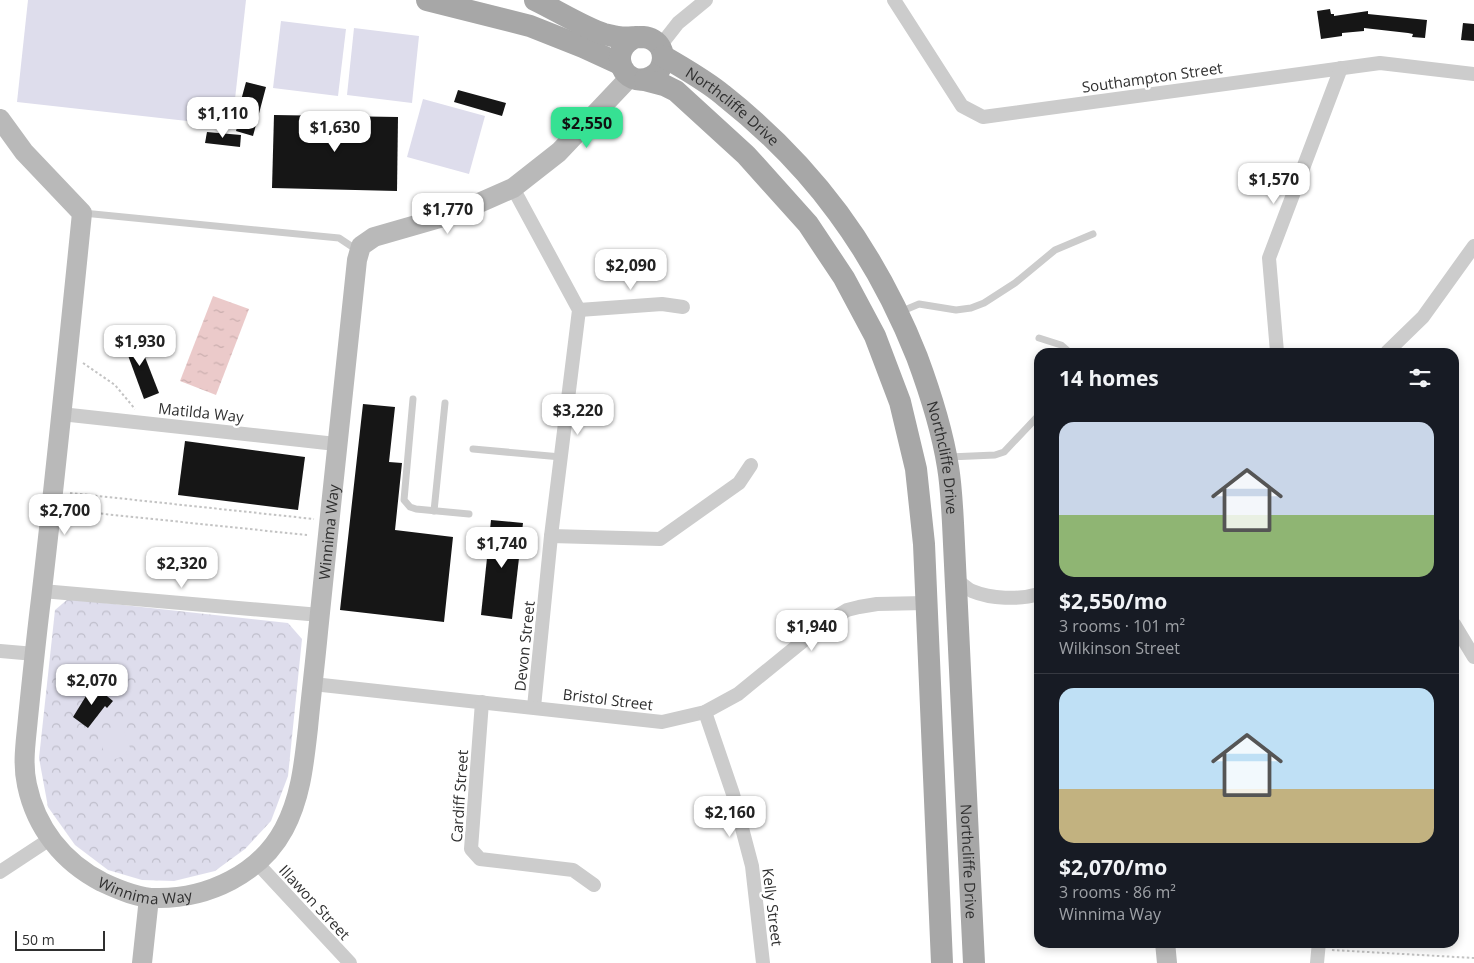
<!DOCTYPE html>
<html lang="en">
<head>
<meta charset="utf-8">
<style>
	body { margin:0; font-family:"Open Sans",sans-serif; background:#20242c; color:#f1f3f6; height:100vh; display:flex; flex-direction:column; font-size:19px; white-space:nowrap }
	* { box-sizing:border-box; margin:0 }
	p { font-size:16px; color:#9ea1a6 }
	.icon { flex:none; width:28px; height:28px; fill:none; stroke:currentColor; stroke-width:2; stroke-linecap:round; stroke-linejoin:round }
	.map { position:relative; flex:1; overflow:hidden }
	.side { position:absolute; left:1034px; top:348px; width:425px; height:600px; display:flex; flex-direction:column; background:#171b24; border-radius:15px; box-shadow:0 2px 8px #0003 }
	.side>* { flex:none }
	.scale { position:absolute; left:15px; bottom:12px; width:90px; box-sizing:border-box; padding-left:5px; border:2px solid #2f2f2f; border-top:0; font-size:14px; line-height:18px; white-space:nowrap; color:#2f2f2f; -webkit-text-stroke:4px #fff; paint-order:stroke }
	.price { position:absolute; translate:-50% -42px; padding:0 11px; border-radius:10px; background:#fff; color:#222; font-size:16px; line-height:32px; filter:drop-shadow(0 1px 2px #0008) }
	.price::after { content:''; position:absolute; left:50%; top:30px; width:15px; height:11px; margin-left:-8px; background:inherit; clip-path:polygon(0 0,100% 0,50% 100%) }
	.price.selected { background:#36e193; color:#111 }
	ul { padding:0; list-style:none }
	li { display:grid; align-content:center; gap:10px; height:265px; padding:0 25px }
	li+li { border-top:1px solid #363941 }
	li span { display:grid; place-items:center; height:155px; border-radius:15px; color:#555 }
	li>.icon { margin-inline-start:auto }
	span .icon { width:90px; height:90px; fill:#fffc; stroke-width:1 }
	li b { font-size:21px }
	h2 { display:flex; justify-content:space-between; align-items:center; height:60px; padding:0 25px; font-size:21px }
	.map>svg:first-child { display:block }
	.park { fill:url(#park-crowns) }
	.pitch { fill:#deddec }
	.water { fill:url(#water-ripples) }
	.building { fill:#161616 }
	.lines { fill:none; stroke-linecap:round; stroke-linejoin:round }
	.path { stroke:#c3c3c3; stroke-width:2; stroke-dasharray:2.5 2.5; stroke-linecap:butt }
	.lane { stroke:#ccc; stroke-width:7 }
	.street { stroke:#ccc; stroke-width:14 }
	.secondary { stroke:#b9b9b9; stroke-width:20 }
	.primary { stroke:#a7a7a7; stroke-width:22 }
	.labels { text-anchor:middle; dominant-baseline:central; stroke-width:5; stroke-linejoin:round; paint-order:stroke }
	.street-label { font-size:15px; fill:#2f2f2f; stroke:#fff }
</style>
</head>
<body>
<div class="map">
<svg width="1474" height="963" viewBox="0 0 1474 963">
	<defs>
		<pattern id="park-crowns" width="20" height="18" patternUnits="userSpaceOnUse" patternTransform="scale(1.25)"><rect width="20" height="18" fill="#deddec"/><path d="M2 6a3 3 0 1 1 6 0M12 15a3 3 0 1 1 6 0" fill="none" stroke="#bfbecb"/></pattern>
		<pattern id="water-ripples" width="26" height="14" patternUnits="userSpaceOnUse" patternTransform="scale(1.25)"><rect width="26" height="14" fill="#ebcaca"/><path d="M2 4q2-2 4 0t4 0M15 11q2-2 4 0t4 0" fill="none" stroke="#caaeae"/></pattern>
	</defs>
	<rect width="100%" height="100%" fill="#fff"/>
	<!-- park -->
	<path class="park" d="M68 599 288 623 302 639 288 776 271 821 245 849 215 871 174 881 142 880 108 870 75 845 48 807 39 758 55 610Z"/>
	<!-- pitch -->
	<g class="pitch">
		<path d="M28 0H246L232 126 17 102Z"/>
		<path d="M281 21 346 29 338 96 273 88Z"/>
		<path d="M354 28 419 36 412 103 347 95Z"/>
		<path d="M423 99 485 116 469 174 407 157Z"/>
		<path d="M123 729 132 753 107 762 99 737Z"/>
	</g>
	<!-- water -->
	<path class="water" d="M213 296 249 309 216 395 180 381Z"/>
	<!-- building -->
	<g class="building">
		<path d="M1330 9 1331 14H1334V16L1368 11V14L1427 20 1425 38 1412 37 1413 34 1408 33 1364 28V31L1342 33V36L1321 39 1317 11Z"/>
		<path d="M1463 23 1474 24V41L1461 40Z"/>
		<path d="M246 82 266 87 253 136 236 131 244 105 240 104Z"/>
		<path d="M458 90 506 103 502 116 454 102Z"/>
		<path d="M274 115 398 117 397 191 272 188Z"/>
		<path d="M207 132 241 135 240 147 205 143Z"/>
		<path d="M136 334 159 393 144 399 122 339Z"/>
		<path d="M363 404 395 407 389 462 402 463 395 530 453 537 444 622 340 610Z"/>
		<path d="M185 441 305 457 298 510 178 495Z"/>
		<path d="M491 520 523 523 512 619 481 615Z"/>
		<path d="M89 685 94 689 96 687 113 701 107 708 105 706 88 728 73 717 86 696 83 694Z"/>
	</g>
	<g class="lines">
		<!-- path -->
		<g class="path">
			<path d="M83 363 115 385 135 409"/>
			<path d="M70 493 314 519"/>
			<path d="M66 510 307 535"/>
			<path d="M1332 950 1474 958"/>
		</g>
		<!-- lane -->
		<g class="lane">
			<path d="M83 213 339 238 357 250"/>
			<path d="M900 312 919 304 956 310 971 308 984 303 1015 283 1055 250 1093 234"/>
			<path d="M1039 338 1061 345 1069 352"/>
			<path d="M413 399 404 500 410 507 416 509 469 514"/>
			<path d="M473 449 561 457"/>
			<path d="M949 457 995 455 1004 452 1039 415"/>
			<path d="M434 511 445 403"/>
		</g>
		<!-- street -->
		<g class="street">
			<path d="M894 0 962 106 983 117 1380 63 1474 74"/>
			<path d="M660 46 678 23 706 0"/>
			<path d="M513 188 579 310 551 536 534 707"/>
			<path d="M579 310 662 304 683 307"/>
			<path d="M1277 352 1269 258 1341 68"/>
			<path d="M1387 352 1423 317 1474 246"/>
			<path d="M61 414 336 444"/>
			<path d="M551 536 660 539 739 483 751 465"/>
			<path d="M956 579C961 583 966 588 972 591 991 599 1019 600 1039 594"/>
			<path d="M42 591 320 615"/>
			<path d="M1454 624 1474 657"/>
			<path d="M0 651 35 654"/>
			<path d="M313 684 662 722 705 712 738 694 824 624 847 610 859 607 877 604 925 603"/>
			<path d="M482 702 471 849 480 859 573 870 594 885"/>
			<path d="M705 712 733 794 752 866 763 963"/>
			<path d="M257 863 350 963"/>
			<path d="M0 872 50 839"/>
			<path d="M1317 963 1319 942"/>
		</g>
		<!-- secondary -->
		<g class="secondary">
			<path id="s1" d="M0 119 24 152 82 213C69 342 56 471 41 599 36 639 32 679 28 718 26 741 22 763 27 785 36 828 63 862 102 882 119 890 140 899 159 898 208 898 260 874 284 829 301 797 304 763 308 728 311 696 315 664 318 632 331 508 343 384 357 260L361 246 374 237 454 214 513 188 559 152 630 77"/>
			<path d="M1165 942 1167 963"/>
			<path d="M142 963 149 898"/>
		</g>
		<!-- primary -->
		<g class="primary">
			<path d="M427 0 530 26 583 47 620 64"/>
			<path d="M535 0C556 10 583 27 604 34 609 35 614 37 619 37 630 39 643 34 653 40 667 48 666 70 651 77 624 90 605 50 636 37"/>
			<path id="s2" d="M663 56C683 68 705 80 723 95 813 166 875 251 917 357 930 392 942 429 948 467 951 485 952 505 953 523L974 963"/>
			<path d="M645 80 664 85 676 91 746 155 808 224 844 278 875 336 900 402 916 469 924 544 942 963"/>
		</g>
	</g>
	<g class="labels">
		<!-- street labels -->
		<g class="street-label">
			<text transform="translate(1152 77) rotate(-8)">Southampton Street</text>
			<text stroke="none"><textPath href="#s2" startOffset="86">Northcliffe Drive</textPath></text>
			<text transform="translate(201 412) rotate(6)">Matilda Way</text>
			<text stroke="none"><textPath href="#s2" startOffset="506">Northcliffe Drive</textPath></text>
			<text stroke="none"><textPath href="#s1" startOffset="1338">Winnima Way</textPath></text>
			<text transform="translate(524 646) rotate(-84)">Devon Street</text>
			<text transform="translate(608 699) rotate(7)">Bristol Street</text>
			<text transform="translate(459 796) rotate(-86)">Cardiff Street</text>
			<text stroke="none"><textPath href="#s2" startOffset="911">Northcliffe Drive</textPath></text>
			<text stroke="none"><textPath href="#s1" startOffset="872">Winnima Way</textPath></text>
			<text transform="translate(315 902) rotate(47)">Illawon Street</text>
			<text transform="translate(773 907) rotate(83)">Kelly Street</text>
		</g>
	</g>
</svg>
<div class="scale">50 m</div>
<b class="price" style="left:223px;top:139px">$1,110</b>
<b class="price selected" style="left:587px;top:149px">$2,550</b>
<b class="price" style="left:335px;top:153px">$1,630</b>
<b class="price" style="left:1274px;top:205px">$1,570</b>
<b class="price" style="left:448px;top:235px">$1,770</b>
<b class="price" style="left:631px;top:291px">$2,090</b>
<b class="price" style="left:140px;top:367px">$1,930</b>
<b class="price" style="left:578px;top:436px">$3,220</b>
<b class="price" style="left:65px;top:536px">$2,700</b>
<b class="price" style="left:502px;top:569px">$1,740</b>
<b class="price" style="left:182px;top:589px">$2,320</b>
<b class="price" style="left:812px;top:652px">$1,940</b>
<b class="price" style="left:92px;top:706px">$2,070</b>
<b class="price" style="left:730px;top:838px">$2,160</b>
<section class="side">
<h2>14 homes<svg class="icon" aria-label="filters" viewBox="0 0 24 24"><path d="M4 7h16M4 17h16"/><circle cx="9" cy="7" r="2"/><circle cx="15" cy="17" r="2"/></svg></h2>
<ul>
<li><span style="background:linear-gradient(#c9d6e8 60%,#8fb573 0)"><svg class="icon" aria-label="home" viewBox="0 0 24 24"><path d="M3 11l9-7 9 7M6 9v11h12V9"/></svg></span><div><b>$2,550/mo</b><p>3 rooms · 101 m²</p><p>Wilkinson Street</p></div></li>
<li><span style="background:linear-gradient(#bfe0f5 65%,#c2b280 0)"><svg class="icon" aria-label="home" viewBox="0 0 24 24"><path d="M3 11l9-7 9 7M6 9v11h12V9"/></svg></span><div><b>$2,070/mo</b><p>3 rooms · 86 m²</p><p>Winnima Way</p></div></li>
</ul>
</section>
</div>
</body>
</html>
